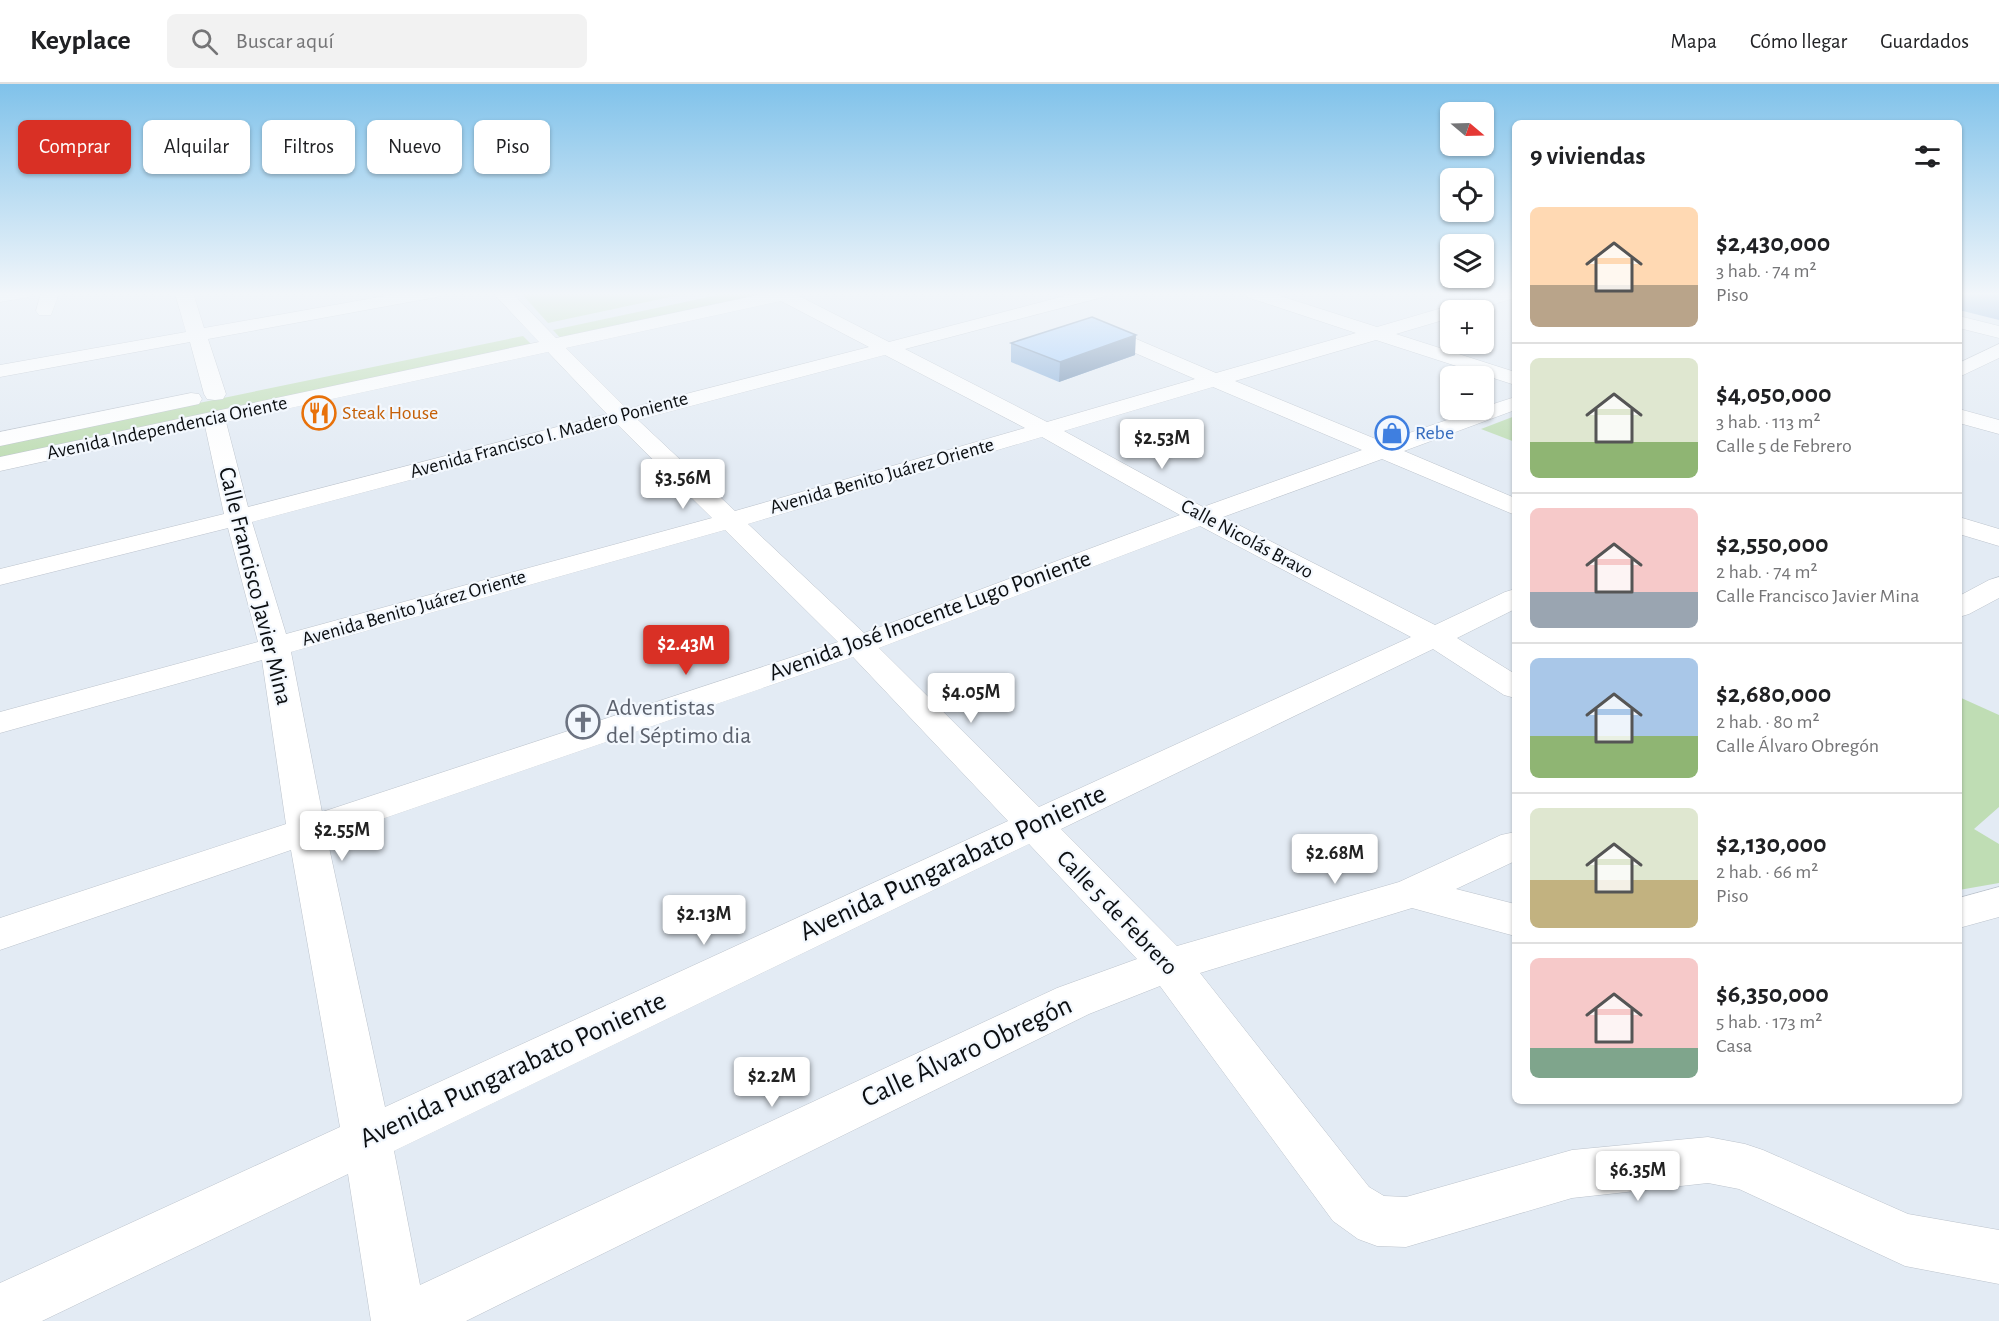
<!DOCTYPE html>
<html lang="es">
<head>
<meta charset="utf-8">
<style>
	body { margin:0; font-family:"Alegreya Sans",sans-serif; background:#f2f2f2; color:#202124; height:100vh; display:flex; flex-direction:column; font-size:22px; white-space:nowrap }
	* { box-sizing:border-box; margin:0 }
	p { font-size:20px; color:#757577 }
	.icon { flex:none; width:33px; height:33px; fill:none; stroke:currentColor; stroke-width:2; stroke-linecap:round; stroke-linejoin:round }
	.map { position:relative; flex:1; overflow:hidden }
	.sheet { position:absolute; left:1512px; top:36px; width:450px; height:984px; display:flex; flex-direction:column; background:#fff; border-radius:9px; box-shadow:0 2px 4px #0004 }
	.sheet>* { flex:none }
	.top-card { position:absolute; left:18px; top:36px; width:570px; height:54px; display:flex; gap:12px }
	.needle { width:39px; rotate:109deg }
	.tools { position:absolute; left:1440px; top:18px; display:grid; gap:12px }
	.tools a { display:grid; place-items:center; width:54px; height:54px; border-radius:9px; background:#fff; box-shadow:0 2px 4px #0004; font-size:30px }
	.price { position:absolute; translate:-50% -51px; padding:0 14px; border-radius:6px; background:#fff; color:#222; font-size:20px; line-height:39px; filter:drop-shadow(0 2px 3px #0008) }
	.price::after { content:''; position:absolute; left:50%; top:36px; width:18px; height:14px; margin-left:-9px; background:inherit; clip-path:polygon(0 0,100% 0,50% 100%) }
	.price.selected { background:#d93025; color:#fff }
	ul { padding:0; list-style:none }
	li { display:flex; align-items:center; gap:18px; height:150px; padding:0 18px }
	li+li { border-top:2px solid #e0e0e0 }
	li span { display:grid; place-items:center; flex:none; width:168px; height:120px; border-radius:9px; color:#555 }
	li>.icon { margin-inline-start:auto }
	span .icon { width:72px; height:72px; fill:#fffc; stroke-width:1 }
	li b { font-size:26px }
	h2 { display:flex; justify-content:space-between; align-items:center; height:72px; padding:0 18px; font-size:26px }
	.chip { padding:0 21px; border-radius:9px; background:#fff; box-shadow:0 2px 4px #0004; font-size:21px; line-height:54px }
	.chip.selected { background:#d93025; color:#fff }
	header { display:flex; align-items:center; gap:36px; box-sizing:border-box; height:84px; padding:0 30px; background:#fff; border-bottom:2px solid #e0e0e0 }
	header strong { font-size:28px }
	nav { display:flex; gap:33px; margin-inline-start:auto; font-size:21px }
	.search { width:420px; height:54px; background:#f2f2f2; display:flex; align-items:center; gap:15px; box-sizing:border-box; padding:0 21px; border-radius:9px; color:#757577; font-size:22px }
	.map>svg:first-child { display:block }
	.green { fill:#bfddb4 }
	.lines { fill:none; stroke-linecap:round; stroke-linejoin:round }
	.minor-casing { stroke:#bcc3cc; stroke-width:1 }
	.minor { fill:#fff; fill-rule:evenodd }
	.wall { fill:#87aed9 }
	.shaded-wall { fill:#6e8db0 }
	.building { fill:#9dcafc; stroke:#6e8db0; stroke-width:1.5 }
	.labels { text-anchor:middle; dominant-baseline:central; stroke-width:4.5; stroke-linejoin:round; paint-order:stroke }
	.far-food-label { font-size:20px; fill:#c56008; stroke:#f3f8fe; text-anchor:start }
	.far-street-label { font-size:20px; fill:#0c0f12; stroke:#f3f8fe }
	.far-shop-label { font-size:20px; fill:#366cbe; stroke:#f3f8fe; text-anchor:start }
	.street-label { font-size:24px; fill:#0c0f12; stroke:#f3f8fe }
	.worship-label { font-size:24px; fill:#5b616d; stroke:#f3f8fe; text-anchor:start }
	.near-street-label { font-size:28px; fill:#0c0f12; stroke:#f3f8fe }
</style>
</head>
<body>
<header>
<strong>Keyplace</strong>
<div class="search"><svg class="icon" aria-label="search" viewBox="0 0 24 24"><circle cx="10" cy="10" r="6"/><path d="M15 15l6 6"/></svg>Buscar aquí</div>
<nav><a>Mapa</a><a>Cómo llegar</a><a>Guardados</a></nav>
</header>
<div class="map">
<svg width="1999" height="1237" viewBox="0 0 1999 1237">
	<rect width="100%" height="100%" fill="#e3ebf4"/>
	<!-- green -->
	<g class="green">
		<path d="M521 209H689L548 239Z"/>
		<path d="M727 209H782L563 257 553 246Z"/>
		<path d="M523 252 534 263 0 376V360Z"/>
		<path d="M1515 332V358L1481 345Z"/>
		<path d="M1959 613 1999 631V723L1974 745 1999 760V799L1959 806Z"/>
	</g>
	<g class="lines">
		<defs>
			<g id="minor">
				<path d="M0 209H32L29 213 0 218Z"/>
				<path d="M41 209H59L51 231H39L36 227Z"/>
				<path d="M175 209H193L204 244 402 209H440L437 213 431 214 208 255 226 310 223 315 215 316 207 315 204 310 190 258 0 293V281L186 248Z"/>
				<path d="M493 209H512L556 254 767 209H801L799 212 889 258 1076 209H1106L1103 213 905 265 1047 338 1195 295 1087 248 1085 244 1087 240H1101L1216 289 1356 249 1247 213 1244 209H1271L1377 243 1493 209H1515V214L1473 226H1450V234L1396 250 1515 288V301L1376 256 1235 297 1383 358 1476 326H1484V323L1515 313V326L1404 367 1515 414V431L1382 375 1223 433 1435 541 1505 508 1515 505V525L1457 554 1515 590V614L1504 611 1433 565 1061 745 1177 862 1399 798 1501 751 1515 748V777L1456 805 1515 820V852L1412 824 1200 889 1369 1103 1384 1112 1406 1113 1572 1066 1708 1053 1745 1060 1763 1066 1908 1130 1999 1146V1200L1905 1182 1739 1105 1708 1099 1572 1114 1406 1163 1377 1162 1358 1155 1333 1137 1160 902 1089 930 466 1237H371L348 1090 42 1237H0V1199L340 1043 291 766 0 866V834L286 740 262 576 0 649V628L258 558 228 444 0 501V485L224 430 205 342 0 387V373L539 258ZM781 217 869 263 627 325 566 264ZM548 268 607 330 248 423 226 338ZM885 271 1025 344 735 427 638 336ZM1213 303 1362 366 1203 423 1064 347ZM618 341 712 434 286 550 252 438ZM1042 353 1180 431 864 549 748 440ZM1200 442 1411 553 1039 723 879 564ZM725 446 838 558 322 728 291 568ZM853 573 1008 737 385 1023 327 754ZM1029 760 1137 875 1057 904 420 1201 394 1067Z"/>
				<path d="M1959 232 1999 242V254L1959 244Z"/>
				<path d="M1999 260V274L1959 293V279Z"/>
				<path d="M191 309 199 310 202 315 199 320 0 362V348Z"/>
				<path d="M1959 325 1999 336V350L1959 339Z"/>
				<path d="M1959 433 1999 445V462L1959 450Z"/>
				<path d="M1999 493V514L1969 530 1959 533V512L1989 496Z"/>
				<path d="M1999 803V833L1959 844V814Z"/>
			</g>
		</defs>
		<!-- minor casing -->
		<use href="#minor" class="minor-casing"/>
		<!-- minor -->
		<use href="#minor" class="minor"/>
	</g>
	<!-- wall -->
	<g class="wall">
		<path d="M1959 209H1999V236L1959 226Z"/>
		<path d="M1011 259 1135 271 1059 298 1011 278Z"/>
	</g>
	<!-- shaded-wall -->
	<path class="shaded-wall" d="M1136 251 1135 271 1059 298 1060 278Z"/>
	<!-- building -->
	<path class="building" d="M1092 233 1136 251 1060 278 1011 259Z"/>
	<!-- sky -->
	<linearGradient id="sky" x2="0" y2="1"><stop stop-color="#80c2ea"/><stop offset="0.55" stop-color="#f2f6fa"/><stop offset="1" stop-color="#f2f6fa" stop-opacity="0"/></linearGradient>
	<rect width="1999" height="382" fill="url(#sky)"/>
	<!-- icons -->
	<defs>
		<symbol id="restaurant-ring" viewBox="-11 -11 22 22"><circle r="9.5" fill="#f3f8fe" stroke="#e8710a" stroke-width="1.5"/><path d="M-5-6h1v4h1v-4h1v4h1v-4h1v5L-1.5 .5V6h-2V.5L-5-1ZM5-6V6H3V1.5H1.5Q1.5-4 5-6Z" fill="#e8710a"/></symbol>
		<symbol id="shop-ring" viewBox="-11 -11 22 22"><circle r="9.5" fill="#f3f8fe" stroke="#3f7fe0" stroke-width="1.5"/><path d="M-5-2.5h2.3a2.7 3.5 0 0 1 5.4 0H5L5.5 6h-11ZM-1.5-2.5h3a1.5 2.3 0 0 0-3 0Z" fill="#3f7fe0"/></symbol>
		<symbol id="church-ring" viewBox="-11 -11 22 22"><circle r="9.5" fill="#f3f8fe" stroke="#6b7280" stroke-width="1.5"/><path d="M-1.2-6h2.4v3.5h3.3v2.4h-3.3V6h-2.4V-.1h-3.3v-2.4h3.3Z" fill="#6b7280"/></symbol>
	</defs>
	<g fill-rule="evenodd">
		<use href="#restaurant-ring" x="300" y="310" width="38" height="38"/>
		<use href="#shop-ring" x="1373" y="330" width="38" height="38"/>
		<use href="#church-ring" x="564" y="619" width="38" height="38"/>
	</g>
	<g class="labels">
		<!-- far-food labels -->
		<g class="far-food-label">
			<text x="342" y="329">Steak House</text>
		</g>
		<!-- far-street labels -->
		<g class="far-street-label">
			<text transform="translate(167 344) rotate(-12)">Avenida Independencia Oriente</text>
			<text transform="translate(549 351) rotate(-15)">Avenida Francisco I. Madero Poniente</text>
			<text transform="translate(882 392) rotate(-16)">Avenida Benito Juárez Oriente</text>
			<text transform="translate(1247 455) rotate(28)">Calle Nicolás Bravo</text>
			<text transform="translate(414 524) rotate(-16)">Avenida Benito Juárez Oriente</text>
		</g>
		<!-- far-shop labels -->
		<g class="far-shop-label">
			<text x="1415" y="349">Rebe</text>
		</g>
		<!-- street labels -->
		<g class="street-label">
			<text transform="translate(255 502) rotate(76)">Calle Francisco Javier Mina</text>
			<text transform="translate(930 532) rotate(-20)">Avenida José Inocente Lugo Poniente</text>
			<text transform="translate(1117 829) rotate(46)">Calle 5 de Febrero</text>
		</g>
		<!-- worship labels -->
		<g class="worship-label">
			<text x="606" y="624">Adventistas<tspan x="606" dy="28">del Séptimo dia</tspan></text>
		</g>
		<!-- near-street labels -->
		<g class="near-street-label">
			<text transform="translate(953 779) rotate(-25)">Avenida Pungarabato Poniente</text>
			<text transform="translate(967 968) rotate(-25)">Calle Álvaro Obregón</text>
			<text transform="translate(513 986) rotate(-25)">Avenida Pungarabato Poniente</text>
		</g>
	</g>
</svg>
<div class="tools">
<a><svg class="needle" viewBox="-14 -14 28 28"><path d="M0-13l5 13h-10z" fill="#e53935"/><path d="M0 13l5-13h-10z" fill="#757577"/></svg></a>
<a><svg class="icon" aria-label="locate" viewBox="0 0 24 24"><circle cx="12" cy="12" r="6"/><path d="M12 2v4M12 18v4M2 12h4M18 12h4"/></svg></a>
<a><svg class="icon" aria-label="layers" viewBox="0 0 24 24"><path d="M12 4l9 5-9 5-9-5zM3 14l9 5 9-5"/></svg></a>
<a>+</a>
<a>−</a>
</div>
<b class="price" style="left:1162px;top:386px">$2.53M</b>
<b class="price" style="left:683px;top:426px">$3.56M</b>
<b class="price selected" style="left:686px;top:592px">$2.43M</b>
<b class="price" style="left:971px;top:640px">$4.05M</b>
<b class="price" style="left:342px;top:778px">$2.55M</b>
<b class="price" style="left:1335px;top:801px">$2.68M</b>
<b class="price" style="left:704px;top:862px">$2.13M</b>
<b class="price" style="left:772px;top:1024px">$2.2M</b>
<b class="price" style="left:1638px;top:1118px">$6.35M</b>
<div class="top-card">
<a class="chip selected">Comprar</a>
<a class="chip">Alquilar</a>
<a class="chip">Filtros</a>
<a class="chip">Nuevo</a>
<a class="chip">Piso</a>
</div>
<section class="sheet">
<h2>9 viviendas<svg class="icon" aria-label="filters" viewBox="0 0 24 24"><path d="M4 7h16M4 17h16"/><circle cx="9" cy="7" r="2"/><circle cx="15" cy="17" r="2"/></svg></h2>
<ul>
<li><span style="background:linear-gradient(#ffd9b3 65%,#b9a48a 0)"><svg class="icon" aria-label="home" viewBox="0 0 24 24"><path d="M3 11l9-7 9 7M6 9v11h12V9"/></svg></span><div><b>$2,430,000</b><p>3 hab. · 74 m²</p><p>Piso</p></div></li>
<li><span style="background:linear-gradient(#dfe7d0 70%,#8fb573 0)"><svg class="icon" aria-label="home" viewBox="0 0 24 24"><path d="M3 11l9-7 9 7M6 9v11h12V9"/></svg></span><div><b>$4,050,000</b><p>3 hab. · 113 m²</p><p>Calle 5 de Febrero</p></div></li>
<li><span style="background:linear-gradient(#f6c9c9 70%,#9aa5b1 0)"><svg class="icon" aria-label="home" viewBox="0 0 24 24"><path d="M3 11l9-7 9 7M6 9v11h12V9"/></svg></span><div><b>$2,550,000</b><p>2 hab. · 74 m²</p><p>Calle Francisco Javier Mina</p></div></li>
<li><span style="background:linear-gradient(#a9c7e8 65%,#8fb573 0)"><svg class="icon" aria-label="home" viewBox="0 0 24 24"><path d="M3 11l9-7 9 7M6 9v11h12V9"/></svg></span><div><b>$2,680,000</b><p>2 hab. · 80 m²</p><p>Calle Álvaro Obregón</p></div></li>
<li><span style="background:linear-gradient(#dfe7d0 60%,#c2b280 0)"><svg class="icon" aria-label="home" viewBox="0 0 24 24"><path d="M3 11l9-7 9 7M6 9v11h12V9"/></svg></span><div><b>$2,130,000</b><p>2 hab. · 66 m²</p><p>Piso</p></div></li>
<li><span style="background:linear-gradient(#f6c9c9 75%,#7fa58c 0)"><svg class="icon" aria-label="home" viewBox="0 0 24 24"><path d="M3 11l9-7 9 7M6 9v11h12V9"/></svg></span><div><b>$6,350,000</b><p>5 hab. · 173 m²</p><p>Casa</p></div></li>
</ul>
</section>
</div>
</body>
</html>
